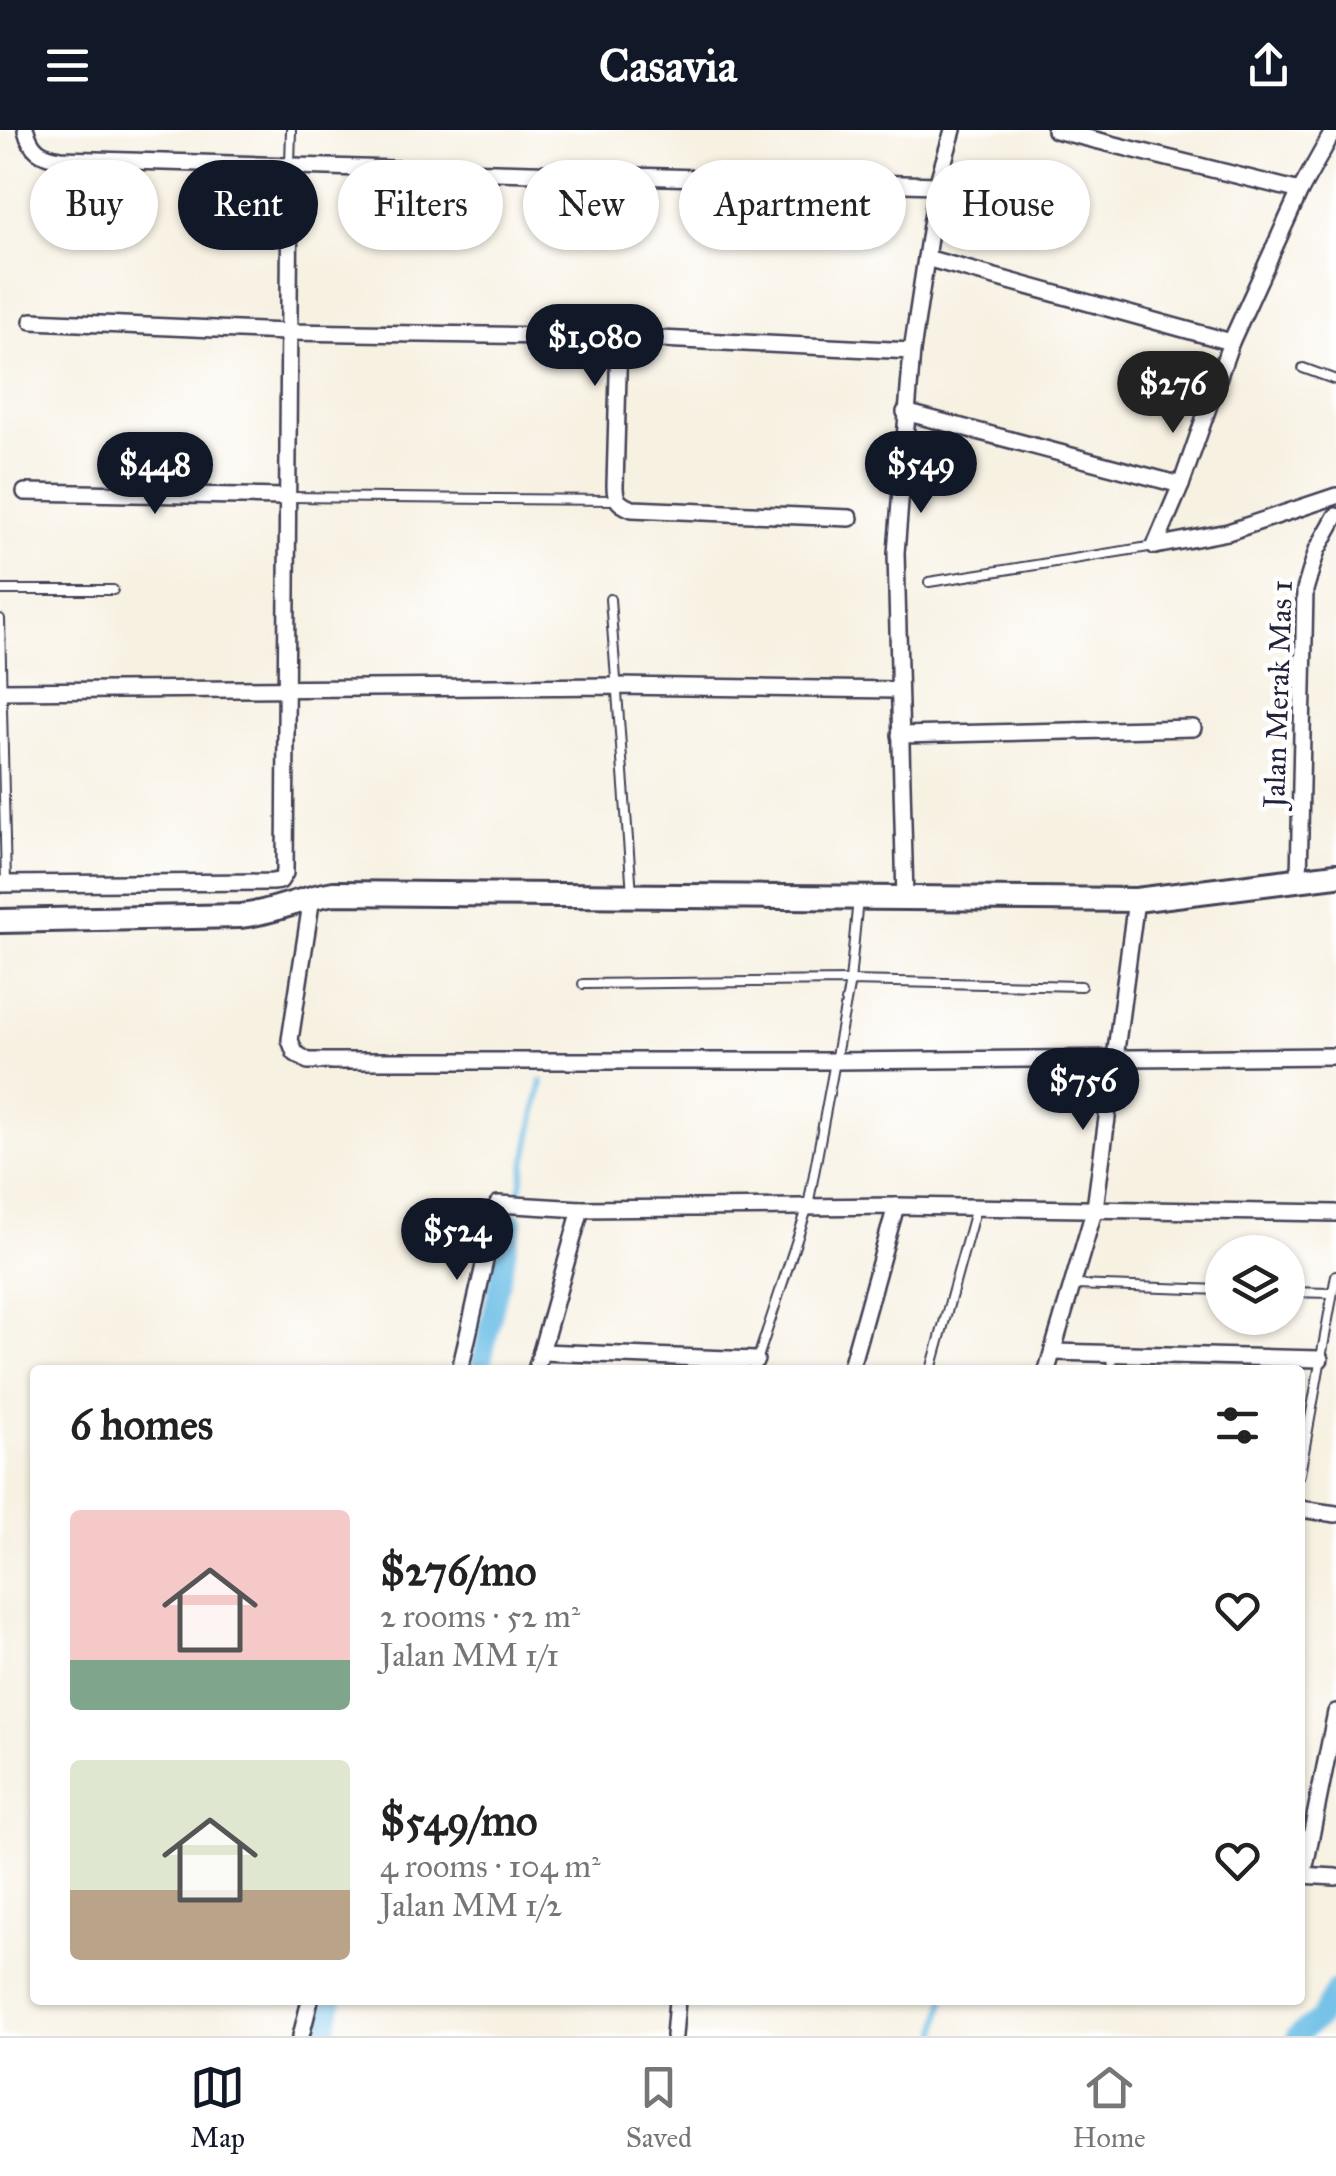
<!DOCTYPE html>
<html lang="en">
<head>
<meta charset="utf-8">
<style>
	body { margin:0; font-family:"IM FELL Great Primer",serif; background:#f6f6f6; color:#222; height:100vh; display:flex; flex-direction:column; font-size:38px; white-space:nowrap }
	* { box-sizing:border-box; margin:0 }
	p { font-size:32px; color:#767676 }
	.icon { flex:none; width:55px; height:55px; fill:none; stroke:currentColor; stroke-width:2; stroke-linecap:round; stroke-linejoin:round }
	.map { position:relative; flex:1; overflow:hidden }
	.drawer { position:absolute; left:30px; top:1235px; width:1275px; height:640px; display:flex; flex-direction:column; background:#fff; border-radius:10px; box-shadow:0 2px 8px #0004 }
	.drawer>* { flex:none }
	.guide { position:absolute; left:30px; top:30px; width:1278px; height:90px; display:flex; gap:20px }
	.controls { position:absolute; left:1205px; top:1105px; display:grid; gap:20px }
	.controls a { display:grid; place-items:center; width:100px; height:100px; border-radius:50%; background:#fff; box-shadow:0 2px 8px #0004; font-size:50px }
	.price { position:absolute; translate:-50% -85px; padding:0 22px; border-radius:35px; background:#111827; color:#fff; font-size:32px; line-height:65px; filter:drop-shadow(0 2px 5px #0008) }
	.price::after { content:''; position:absolute; left:50%; top:60px; width:30px; height:22px; margin-left:-15px; background:inherit; clip-path:polygon(0 0,100% 0,50% 100%) }
	.price.selected { background:#222; color:#fff }
	ul { padding:0; list-style:none }
	li { display:flex; align-items:center; gap:30px; height:250px; padding:0 40px }
	li span { display:grid; place-items:center; flex:none; width:280px; height:200px; border-radius:10px; color:#555 }
	li>.icon { margin-inline-start:auto }
	span .icon { width:120px; height:120px; fill:#fffc; stroke-width:1 }
	li b { font-size:42px }
	h2 { display:flex; justify-content:space-between; align-items:center; height:120px; padding:0 40px; font-size:42px }
	.pill { padding:0 35px; border-radius:45px; background:#fff; box-shadow:0 2px 8px #0004; font-size:35px; line-height:90px }
	.pill.selected { background:#111827; color:#fff }
	header { display:flex; justify-content:space-between; align-items:center; height:130px; padding:0 40px; background:#111827; color:#fff; font-size:45px; font-weight:700 }
	.tabs { display:flex; justify-content:space-around; align-items:center; height:140px; border-top:2px solid #e0e0e0; background:#fff; font-size:28px; color:#767676 }
	.tabs a { display:grid; justify-items:center; gap:5px }
	.tabs .selected { color:#111827 }
	.map>svg:first-child { display:block }
	.lines { fill:none; stroke-linecap:round; stroke-linejoin:round }
	.stream { stroke:#6abde6; stroke-width:5 }
	.canal { stroke:#6abde6; stroke-width:20 }
	.lane-casing { stroke:#424154; stroke-width:12 }
	.street-casing { stroke:#424154; stroke-width:20 }
	.secondary-casing { stroke:#424154; stroke-width:28 }
	.lane { stroke:#fff; stroke-width:8 }
	.street { stroke:#fff; stroke-width:15 }
	.secondary { stroke:#fff; stroke-width:22 }
	.labels { text-anchor:middle; dominant-baseline:central; stroke-width:9; stroke-linejoin:round; paint-order:stroke }
	.street-label { font-size:30px; fill:#22223b; stroke:#fff }
</style>
</head>
<body>
<header><svg class="icon" aria-label="menu" viewBox="0 0 24 24"><path d="M4 6h16M4 12h16M4 18h16"/></svg>Casavia<svg class="icon" aria-label="share" viewBox="0 0 24 24"><path d="M12 15V3M7 8l5-5 5 5M5 13v7h14v-7"/></svg></header>
<div class="map">
<svg width="1336" height="1906" viewBox="0 0 1336 1906">
	<rect width="100%" height="100%" fill="#fff"/>
	<filter id="ink" filterUnits="userSpaceOnUse"><feTurbulence type="fractalNoise" baseFrequency=".01" numOctaves="2"/><feDisplacementMap in="SourceGraphic" scale="20" xChannelSelector="R" yChannelSelector="G"/><feConvolveMatrix kernelMatrix="1 2 1 2 8 2 1 2 1" color-interpolation-filters="sRGB"/></filter>
	<filter id="wash" filterUnits="userSpaceOnUse"><feTurbulence type="fractalNoise" baseFrequency=".0048" numOctaves="4" result="noise"/><feDisplacementMap in="SourceGraphic" scale="40" xChannelSelector="R" yChannelSelector="G"/><feGaussianBlur stdDeviation="2.25" result="paint"/><feColorMatrix in="noise" values="0 0 0 0 0 0 0 0 0 0 0 0 0 0 0 0 0 1.4 0 .05"/><feComposite in="paint" operator="in"/></filter>
	<g filter="url(#wash)">
		<rect width="100%" height="100%" fill="#f7f1e2"/>
		<g class="lines">
			<!-- stream -->
			<g class="stream">
				<path d="M519 1065 542 951"/>
				<path d="M938 1906 944 1870"/>
			</g>
			<!-- canal -->
			<g class="canal">
				<path d="M480 1240 513 1091"/>
				<path d="M325 1906 333 1870"/>
				<path d="M1296 1906 1319 1889 1336 1859"/>
			</g>
		</g>
	</g>
	<g filter="url(#ink)">
		<g class="lines">
			<defs>
				<g id="lane">
					<path d="M290 34 291 0"/>
					<path d="M1303 238 1336 250"/>
					<path d="M287 367 617 370"/>
					<path d="M929 452 1155 416"/>
					<path d="M0 460H113"/>
					<path d="M610 469 632 763"/>
					<path d="M0 489 6 754"/>
					<path d="M583 854 850 851 1081 856"/>
					<path d="M1074 1155 1222 1160"/>
					<path d="M1288 1162 1332 1163"/>
					<path d="M1111 1224 1112 1240"/>
					<path d="M754 1240 808 1076 850 851 858 769"/>
					<path d="M931 1240 976 1077"/>
					<path d="M1300 1344 1336 1145"/>
				</g>
				<g id="street">
					<path d="M26 0C31 20 41 26 61 29L937 55"/>
					<path d="M1055 0 1300 61"/>
					<path d="M926 128 1231 212"/>
					<path d="M32 191 286 202 619 207"/>
					<path d="M905 282 1181 355"/>
					<path d="M25 362 287 367"/>
					<path d="M850 388 632 379C619 374 615 370 615 356L619 207 912 221"/>
					<path d="M1155 416 1181 355 1231 212 1300 61 1334 0"/>
					<path d="M1155 416 1228 402 1336 366"/>
					<path d="M0 561 616 556 897 560"/>
					<path d="M900 605 1193 598"/>
					<path d="M1299 750 1305 460 1317 420 1336 386"/>
					<path d="M0 754 272 752 280 751 285 743 290 34"/>
					<path d="M312 767 290 910 295 923 308 931H837L1336 926"/>
					<path d="M905 769 896 423 912 221 937 55 953 0"/>
					<path d="M541 1222 756 1230"/>
					<path d="M1053 1222 1320 1229"/>
					<path d="M460 1240 498 1074 581 1079 896 1076 1336 1083"/>
					<path d="M536 1240 581 1079"/>
					<path d="M850 1240 896 1076"/>
					<path d="M1047 1240 1095 1078 1136 770"/>
					<path d="M1300 1379 1336 1384"/>
					<path d="M1300 1745 1336 1747"/>
					<path d="M1303 1746 1336 1582"/>
					<path d="M301 1906 310 1870"/>
					<path d="M674 1906 677 1870"/>
				</g>
				<path id="secondary" d="M0 791 240 786C273 783 301 768 334 763L1136 770 1336 745"/>
			</defs>
			<!-- lane casing -->
			<use href="#lane" class="lane-casing"/>
			<!-- street casing -->
			<use href="#street" class="street-casing"/>
			<!-- secondary casing -->
			<use href="#secondary" class="secondary-casing"/>
			<!-- lane -->
			<use href="#lane" class="lane"/>
			<!-- street -->
			<use href="#street" class="street"/>
			<!-- secondary -->
			<use href="#secondary" class="secondary"/>
		</g>
	</g>
	<g class="labels">
		<!-- street labels -->
		<g class="street-label">
			<text transform="translate(1278 564) rotate(-88)">Jalan Merak Mas 1</text>
		</g>
	</g>
</svg>
<div class="controls">
<a><svg class="icon" aria-label="layers" viewBox="0 0 24 24"><path d="M12 4l9 5-9 5-9-5zM3 14l9 5 9-5"/></svg></a>
</div>
<b class="price" style="left:595px;top:259px">$1,080</b>
<b class="price selected" style="left:1173px;top:306px">$276</b>
<b class="price" style="left:921px;top:386px">$549</b>
<b class="price" style="left:155px;top:387px">$448</b>
<b class="price" style="left:1083px;top:1003px">$756</b>
<b class="price" style="left:457px;top:1153px">$524</b>
<div class="guide">
<a class="pill">Buy</a>
<a class="pill selected">Rent</a>
<a class="pill">Filters</a>
<a class="pill">New</a>
<a class="pill">Apartment</a>
<a class="pill">House</a>
</div>
<section class="drawer">
<h2>6 homes<svg class="icon" aria-label="filters" viewBox="0 0 24 24"><path d="M4 7h16M4 17h16"/><circle cx="9" cy="7" r="2"/><circle cx="15" cy="17" r="2"/></svg></h2>
<ul>
<li><span style="background:linear-gradient(#f6c9c9 75%,#7fa58c 0)"><svg class="icon" aria-label="home" viewBox="0 0 24 24"><path d="M3 11l9-7 9 7M6 9v11h12V9"/></svg></span><div><b>$276/mo</b><p>2 rooms · 52 m²</p><p>Jalan MM 1/1</p></div><svg class="icon" aria-label="heart" viewBox="0 0 24 24"><path d="M12 20l-8-8c-3-5 5-10 8-4 3-6 11-1 8 4z"/></svg></li>
<li><span style="background:linear-gradient(#dfe7d0 65%,#b9a48a 0)"><svg class="icon" aria-label="home" viewBox="0 0 24 24"><path d="M3 11l9-7 9 7M6 9v11h12V9"/></svg></span><div><b>$549/mo</b><p>4 rooms · 104 m²</p><p>Jalan MM 1/2</p></div><svg class="icon" aria-label="heart" viewBox="0 0 24 24"><path d="M12 20l-8-8c-3-5 5-10 8-4 3-6 11-1 8 4z"/></svg></li>
</ul>
</section>
</div>
<nav class="tabs">
<a class="selected"><svg class="icon" aria-label="map" viewBox="0 0 24 24"><path d="M3 6l6-2 6 2 6-2v14l-6 2-6-2-6 2zM9 4v14M15 6v14"/></svg>Map</a>
<a><svg class="icon" aria-label="saved" viewBox="0 0 24 24"><path d="M7 4h10v16l-5-4-5 4z"/></svg>Saved</a>
<a><svg class="icon" aria-label="home" viewBox="0 0 24 24"><path d="M3 11l9-7 9 7M6 9v11h12V9"/></svg>Home</a>
</nav>
</body>
</html>
